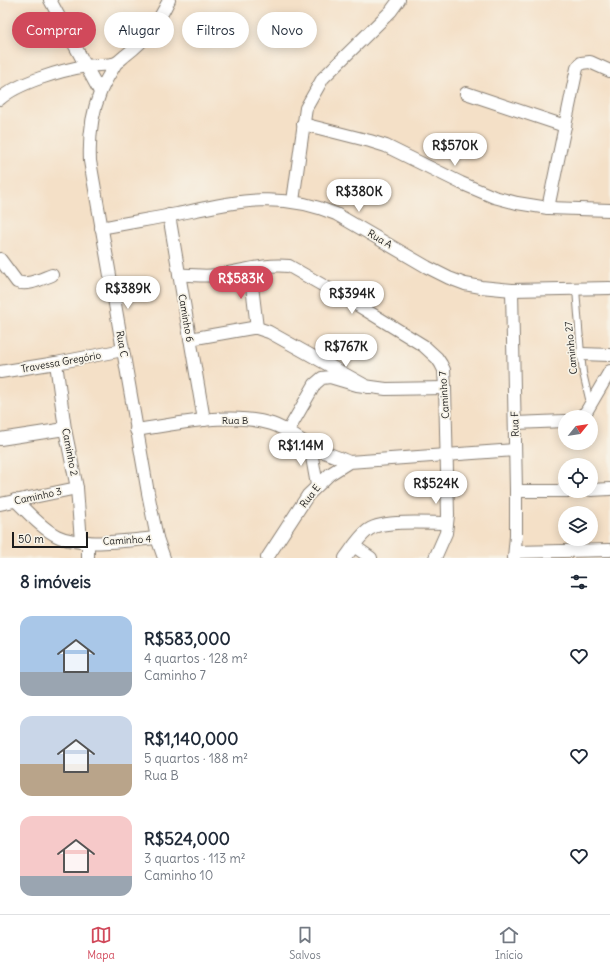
<!DOCTYPE html>
<html lang="pt">
<head>
<meta charset="utf-8">
<style>
	body { margin:0; font-family:Delius,sans-serif; background:#f6f6f7; color:#1f2937; height:100vh; display:flex; flex-direction:column; font-size:15px; white-space:nowrap }
	* { box-sizing:border-box; margin:0 }
	p { font-size:13px; color:#747a83 }
	.icon { flex:none; width:22px; height:22px; fill:none; stroke:currentColor; stroke-width:2; stroke-linecap:round; stroke-linejoin:round }
	.map { position:relative; height:558px; overflow:hidden }
	.drawer { display:flex; flex-direction:column; background:#fff; flex:1 }
	.drawer>* { flex:none }
	.guide { position:absolute; left:12px; top:12px; width:400px; height:36px; display:flex; gap:8px }
	.needle { width:26px; rotate:60deg }
	.fabs { position:absolute; left:558px; top:410px; display:grid; gap:8px }
	.fabs a { display:grid; place-items:center; width:40px; height:40px; border-radius:50%; background:#fff; box-shadow:0 2px 10px #0003; font-size:20px }
	.scale { position:absolute; left:12px; bottom:10px; width:76px; box-sizing:border-box; padding-left:4px; border:2px solid #1c1c1c; border-top:0; font-size:11px; line-height:14px; white-space:nowrap; color:#1c1c1c; -webkit-text-stroke:3px #f7f3e8; paint-order:stroke }
	.price { position:absolute; translate:-50% -34px; padding:0 9px; border-radius:14px; background:#fff; color:#222; font-size:13px; line-height:26px; filter:drop-shadow(0 1px 2px #0008) }
	.price::after { content:''; position:absolute; left:50%; top:24px; width:12px; height:9px; margin-left:-6px; background:inherit; clip-path:polygon(0 0,100% 0,50% 100%) }
	.price.selected { background:#d1495b; color:#fff }
	ul { padding:0; list-style:none }
	li { display:flex; align-items:center; gap:12px; height:100px; padding:0 20px }
	li span { display:grid; place-items:center; flex:none; width:112px; height:80px; border-radius:12px; color:#555 }
	li>.icon { margin-inline-start:auto }
	span .icon { width:48px; height:48px; fill:#fffc; stroke-width:1 }
	li b { font-size:17px }
	h2 { display:flex; justify-content:space-between; align-items:center; height:48px; padding:0 20px; font-size:17px }
	.chip { padding:0 14px; border-radius:18px; background:#fff; box-shadow:0 2px 10px #0003; font-size:14px; line-height:36px }
	.chip.selected { background:#d1495b; color:#fff }
	.tab-bar { display:flex; justify-content:space-around; align-items:center; height:56px; border-top:1px solid #e0e1e3; background:#fff; font-size:11px; color:#747a83 }
	.tab-bar a { display:grid; justify-items:center; gap:2px }
	.tab-bar .selected { color:#d1495b }
	.map>svg:first-child { display:block }
	.lines { fill:none; stroke-linecap:round; stroke-linejoin:round }
	.lane-casing { stroke:#887e72; stroke-width:8 }
	.street-casing { stroke:#887e72; stroke-width:14 }
	.lane { stroke:#fff; stroke-width:6 }
	.street { stroke:#fff; stroke-width:12 }
	.labels { text-anchor:middle; dominant-baseline:central; stroke-width:3.5; stroke-linejoin:round; paint-order:stroke }
	.street-label { font-size:10px; fill:#1c1c1c; stroke:#f7f3e8 }
</style>
</head>
<body>
<div class="map">
<svg width="610" height="558" viewBox="0 0 610 558">
	<rect width="100%" height="100%" fill="#f7f3e8"/>
	<filter id="ink" filterUnits="userSpaceOnUse"><feTurbulence type="fractalNoise" baseFrequency=".025" numOctaves="2"/><feDisplacementMap in="SourceGraphic" scale="8" xChannelSelector="R" yChannelSelector="G"/><feConvolveMatrix kernelMatrix="1 2 1 2 8 2 1 2 1" color-interpolation-filters="sRGB"/></filter>
	<filter id="wash" filterUnits="userSpaceOnUse"><feTurbulence type="fractalNoise" baseFrequency=".012" numOctaves="4" result="noise"/><feDisplacementMap in="SourceGraphic" scale="16" xChannelSelector="R" yChannelSelector="G"/><feGaussianBlur stdDeviation="0.9" result="paint"/><feColorMatrix in="noise" values="0 0 0 0 0 0 0 0 0 0 0 0 0 0 0 0 0 1.4 0 .05"/><feComposite in="paint" operator="in"/></filter>
	<g filter="url(#wash)">
		<rect width="100%" height="100%" fill="#f4e0c7"/>
	</g>
	<g filter="url(#ink)">
		<g class="lines">
			<defs>
				<path id="lane" d="M576 289 581 354 583 373 590 403"/>
				<g id="street">
					<path d="M50 0 100 92"/>
					<path d="M116 63C111 72 104 82 100 93 91 115 89 138 90 161L148 493 157 538 164 558"/>
					<path d="M466 93 565 126"/>
					<path d="M0 99C17 83 62 70 86 66 95 64 108 66 116 63 120 61 123 57 126 55 147 39 158 23 169 0"/>
					<path d="M303 124 370 141 386 146 461 183 494 197 517 203 548 208 610 210"/>
					<path d="M293 201 306 108 323 78 391 11 399 0"/>
					<path d="M548 208 577 68 581 63 590 62 610 71"/>
					<path d="M169 215 204 420"/>
					<path d="M101 228C126 223 152 219 177 214 234 202 279 190 336 214L427 267 449 278 465 284 481 287 512 290 610 288"/>
					<path d="M0 259 17 282C28 286 41 279 52 275"/>
					<path d="M250 269 257 328"/>
					<path d="M179 275C191 274 203 277 216 275 240 272 264 263 289 266L359 306 424 346 437 358 441 364 444 370 445 388 448 515 446 533 435 558"/>
					<path d="M512 290 516 491V536L514 558"/>
					<path d="M190 339 252 328H257L269 332 368 387"/>
					<path d="M581 354 610 355"/>
					<path d="M56 363 65 429 77 488 81 542"/>
					<path d="M0 372 56 363 123 350"/>
					<path d="M580 417 586 412 610 371"/>
					<path d="M515 423 565 421"/>
					<path d="M136 430C179 424 231 411 272 424 287 429 296 438 309 445 321 452 336 456 349 462"/>
					<path d="M288 431 315 384 322 378 330 377 357 385 386 389 445 388"/>
					<path d="M0 439 65 429"/>
					<path d="M310 446 317 485"/>
					<path d="M591 490 610 489"/>
					<path d="M516 491H578"/>
					<path d="M15 500C28 512 41 528 57 536 81 548 130 540 157 538"/>
					<path d="M0 504 77 488"/>
					<path d="M88 542V558"/>
					<path d="M354 546 371 558"/>
					<path d="M515 552 610 550"/>
					<path d="M267 558 308 495 330 474 349 462 515 450"/>
					<path d="M345 558C352 549 358 538 367 531 380 519 428 523 447 523"/>
				</g>
			</defs>
			<!-- lane casing -->
			<use href="#lane" class="lane-casing"/>
			<!-- street casing -->
			<use href="#street" class="street-casing"/>
			<!-- lane -->
			<use href="#lane" class="lane"/>
			<!-- street -->
			<use href="#street" class="street"/>
		</g>
	</g>
	<g class="labels">
		<!-- street labels -->
		<g class="street-label">
			<text transform="translate(380 239) rotate(31)">Rua A</text>
			<text transform="translate(186 318) rotate(80)">Caminho 6</text>
			<text transform="translate(122 344) rotate(80)">Rua C</text>
			<text transform="translate(571 348) rotate(-96)">Caminho 27</text>
			<text transform="translate(61 362) rotate(-10)">Travessa Gregório</text>
			<text transform="translate(444 395) rotate(-94)">Caminho 7</text>
			<text x="235" y="420">Rua B</text>
			<text transform="translate(515 424) rotate(-91)">Rua F</text>
			<text transform="translate(70 452) rotate(79)">Caminho 2</text>
			<text transform="translate(38 496) rotate(-12)">Caminho 3</text>
			<text transform="translate(310 496) rotate(-52)">Rua E</text>
			<text transform="translate(127 540) rotate(-3)">Caminho 4</text>
		</g>
	</g>
</svg>
<div class="fabs">
<a><svg class="needle" viewBox="-14 -14 28 28"><path d="M0-13l5 13h-10z" fill="#e53935"/><path d="M0 13l5-13h-10z" fill="#747a83"/></svg></a>
<a><svg class="icon" aria-label="locate" viewBox="0 0 24 24"><circle cx="12" cy="12" r="6"/><path d="M12 2v4M12 18v4M2 12h4M18 12h4"/></svg></a>
<a><svg class="icon" aria-label="layers" viewBox="0 0 24 24"><path d="M12 4l9 5-9 5-9-5zM3 14l9 5 9-5"/></svg></a>
</div>
<div class="scale">50 m</div>
<b class="price" style="left:455px;top:167px">R$570K</b>
<b class="price" style="left:359px;top:213px">R$380K</b>
<b class="price selected" style="left:241px;top:300px">R$583K</b>
<b class="price" style="left:128px;top:310px">R$389K</b>
<b class="price" style="left:352px;top:315px">R$394K</b>
<b class="price" style="left:346px;top:368px">R$767K</b>
<b class="price" style="left:301px;top:467px">R$1.14M</b>
<b class="price" style="left:436px;top:505px">R$524K</b>
<div class="guide">
<a class="chip selected">Comprar</a>
<a class="chip">Alugar</a>
<a class="chip">Filtros</a>
<a class="chip">Novo</a>
</div>
</div>
<section class="drawer">
<h2>8 imóveis<svg class="icon" aria-label="filters" viewBox="0 0 24 24"><path d="M4 7h16M4 17h16"/><circle cx="9" cy="7" r="2"/><circle cx="15" cy="17" r="2"/></svg></h2>
<ul>
<li><span style="background:linear-gradient(#a9c7e8 70%,#9aa5b1 0)"><svg class="icon" aria-label="home" viewBox="0 0 24 24"><path d="M3 11l9-7 9 7M6 9v11h12V9"/></svg></span><div><b>R$583,000</b><p>4 quartos · 128 m²</p><p>Caminho 7</p></div><svg class="icon" aria-label="heart" viewBox="0 0 24 24"><path d="M12 20l-8-8c-3-5 5-10 8-4 3-6 11-1 8 4z"/></svg></li>
<li><span style="background:linear-gradient(#c9d6e8 60%,#b9a48a 0)"><svg class="icon" aria-label="home" viewBox="0 0 24 24"><path d="M3 11l9-7 9 7M6 9v11h12V9"/></svg></span><div><b>R$1,140,000</b><p>5 quartos · 188 m²</p><p>Rua B</p></div><svg class="icon" aria-label="heart" viewBox="0 0 24 24"><path d="M12 20l-8-8c-3-5 5-10 8-4 3-6 11-1 8 4z"/></svg></li>
<li><span style="background:linear-gradient(#f6c9c9 75%,#9aa5b1 0)"><svg class="icon" aria-label="home" viewBox="0 0 24 24"><path d="M3 11l9-7 9 7M6 9v11h12V9"/></svg></span><div><b>R$524,000</b><p>3 quartos · 113 m²</p><p>Caminho 10</p></div><svg class="icon" aria-label="heart" viewBox="0 0 24 24"><path d="M12 20l-8-8c-3-5 5-10 8-4 3-6 11-1 8 4z"/></svg></li>
</ul>
</section>
<nav class="tab-bar">
<a class="selected"><svg class="icon" aria-label="map" viewBox="0 0 24 24"><path d="M3 6l6-2 6 2 6-2v14l-6 2-6-2-6 2zM9 4v14M15 6v14"/></svg>Mapa</a>
<a><svg class="icon" aria-label="saved" viewBox="0 0 24 24"><path d="M7 4h10v16l-5-4-5 4z"/></svg>Salvos</a>
<a><svg class="icon" aria-label="home" viewBox="0 0 24 24"><path d="M3 11l9-7 9 7M6 9v11h12V9"/></svg>Início</a>
</nav>
</body>
</html>
